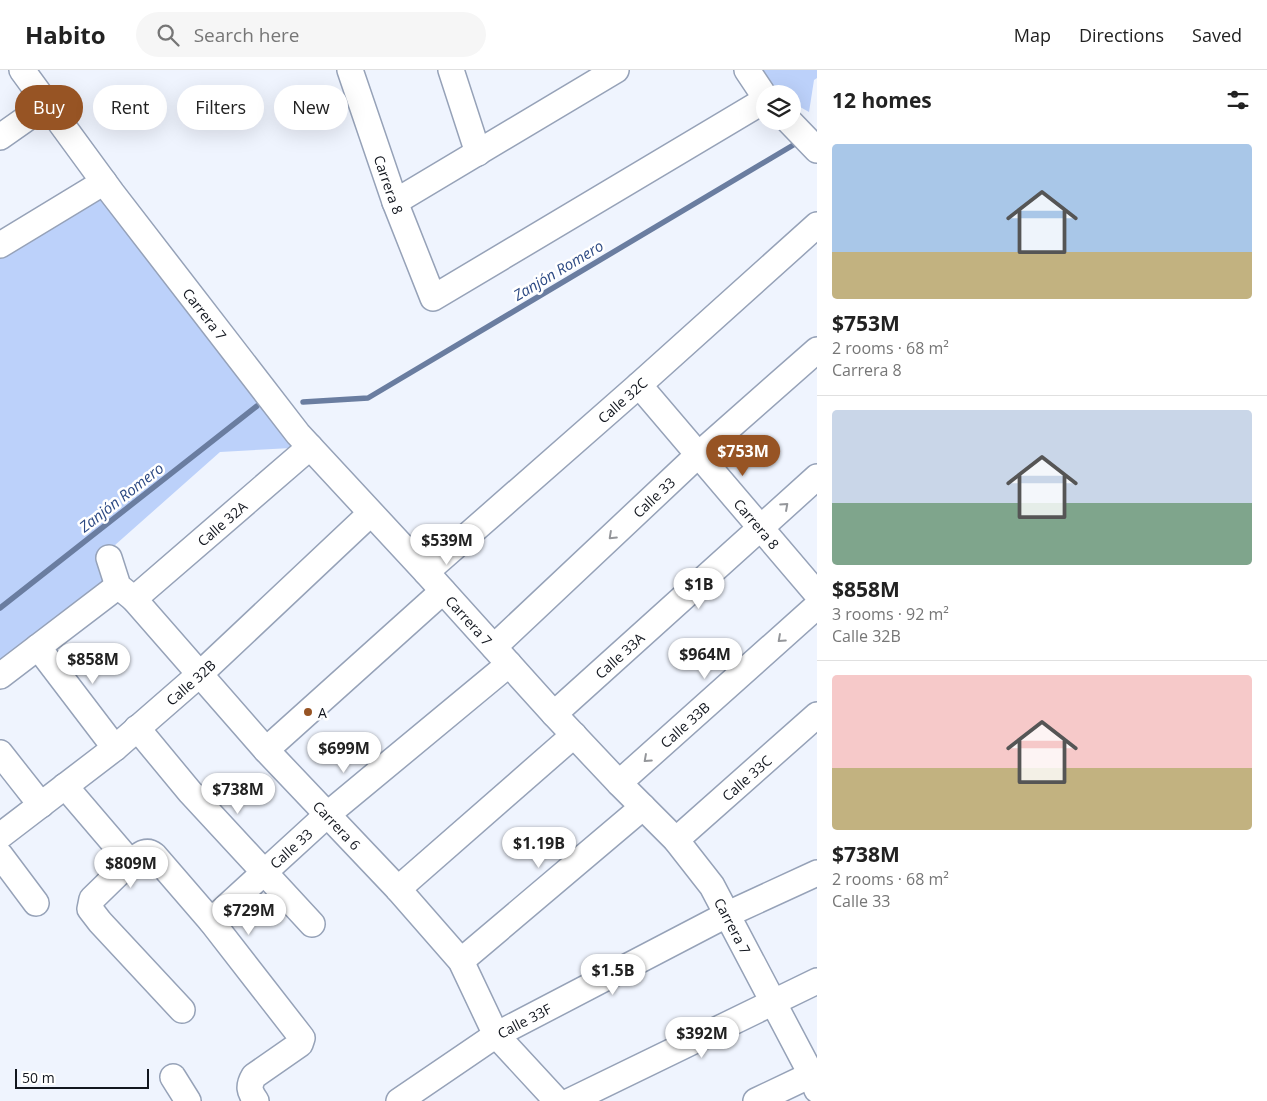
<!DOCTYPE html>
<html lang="en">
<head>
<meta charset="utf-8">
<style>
	body { margin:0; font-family:"Open Sans",sans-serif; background:#f6f6f6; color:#222; height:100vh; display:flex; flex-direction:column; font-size:19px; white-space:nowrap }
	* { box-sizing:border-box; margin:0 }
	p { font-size:16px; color:#767676 }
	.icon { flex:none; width:28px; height:28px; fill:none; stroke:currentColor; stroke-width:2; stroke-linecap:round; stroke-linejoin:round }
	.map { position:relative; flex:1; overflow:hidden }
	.details { display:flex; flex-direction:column; background:#fff; width:450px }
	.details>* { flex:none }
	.hud { position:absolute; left:15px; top:15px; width:475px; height:45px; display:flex; gap:10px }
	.fabs { position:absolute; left:756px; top:15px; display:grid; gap:10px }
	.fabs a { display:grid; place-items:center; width:45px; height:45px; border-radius:50%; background:#fff; box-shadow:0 5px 20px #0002; font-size:25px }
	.scale { position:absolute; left:15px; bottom:12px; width:134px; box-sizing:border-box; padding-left:5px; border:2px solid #12161e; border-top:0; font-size:14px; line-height:18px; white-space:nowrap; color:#12161e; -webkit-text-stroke:4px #fff; paint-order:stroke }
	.price { position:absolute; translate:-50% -42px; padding:0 11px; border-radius:18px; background:#fff; color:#222; font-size:16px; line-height:32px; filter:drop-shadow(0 1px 2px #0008) }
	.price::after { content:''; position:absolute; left:50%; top:30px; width:15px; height:11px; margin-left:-8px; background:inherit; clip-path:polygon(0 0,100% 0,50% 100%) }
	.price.active { background:#975424; color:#fff }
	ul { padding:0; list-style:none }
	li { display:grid; align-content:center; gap:10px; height:265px; padding:0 15px }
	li+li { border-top:1px solid #e0e0e0 }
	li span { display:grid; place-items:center; height:155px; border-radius:5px; color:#555 }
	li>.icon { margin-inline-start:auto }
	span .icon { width:90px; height:90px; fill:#fffc; stroke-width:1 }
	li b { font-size:21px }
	h2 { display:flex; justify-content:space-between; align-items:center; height:60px; padding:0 15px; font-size:21px }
	.tag { padding:0 18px; border-radius:22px; background:#fff; box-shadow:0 5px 20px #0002; font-size:18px; line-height:45px }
	.tag.active { background:#975424; color:#fff }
	header { display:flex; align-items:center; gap:30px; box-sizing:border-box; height:70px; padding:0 25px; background:#fff; border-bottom:1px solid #e0e0e0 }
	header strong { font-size:24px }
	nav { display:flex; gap:28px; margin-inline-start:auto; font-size:18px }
	.search { width:350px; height:45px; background:#f6f6f6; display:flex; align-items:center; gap:12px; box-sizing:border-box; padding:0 18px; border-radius:28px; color:#767676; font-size:19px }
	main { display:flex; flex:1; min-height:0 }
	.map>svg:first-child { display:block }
	.green { fill:#bcd1fa }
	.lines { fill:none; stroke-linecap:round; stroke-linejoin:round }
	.stream { stroke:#6a7da0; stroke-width:5.5 }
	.minor-casing { stroke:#96a2b8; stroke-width:28 }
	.minor { stroke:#fff; stroke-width:25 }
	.oneway { stroke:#94969a }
	.poi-dot { fill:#975424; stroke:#fff; stroke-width:2 }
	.labels { text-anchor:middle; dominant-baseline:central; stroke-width:5; stroke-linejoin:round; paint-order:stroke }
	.street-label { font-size:14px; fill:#12161e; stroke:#fff }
	.poi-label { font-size:14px; fill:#12161e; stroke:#fff; text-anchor:start }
	.water-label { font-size:15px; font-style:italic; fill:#2c4983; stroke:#fff }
</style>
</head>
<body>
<header>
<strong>Habito</strong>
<div class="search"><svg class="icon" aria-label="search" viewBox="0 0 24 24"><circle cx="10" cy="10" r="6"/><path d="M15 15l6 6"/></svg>Search here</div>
<nav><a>Map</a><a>Directions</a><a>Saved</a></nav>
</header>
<main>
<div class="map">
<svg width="817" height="1031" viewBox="0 0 817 1031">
	<rect width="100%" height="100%" fill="#eff4fe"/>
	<!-- green -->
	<g class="green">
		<path d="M763 0H817V8L814 10 809 42 793 33 792 24H779Z"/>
		<path d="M112 123 310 377 220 382 97 491 118 516 0 606V189Z"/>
	</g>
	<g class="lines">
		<!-- stream -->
		<g class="stream">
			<path d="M303 332 368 328 800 71"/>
			<path d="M0 538 257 336"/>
		</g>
		<defs>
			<g id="minor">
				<path id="s1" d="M22 0 112 123 298 364 426 502 554 644 619 713 676 770 712 816 811 1004 817 1020"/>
				<path id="s2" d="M350 0 395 132 433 228 765 30"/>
				<path d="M451 0 478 83"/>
				<path d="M747 0 765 27"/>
				<path d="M789 51 817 80"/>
				<path d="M0 67 47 34"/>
				<path d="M395 132 616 0"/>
				<path d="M0 175 104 112"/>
				<path id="s3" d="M639 315 817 524"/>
				<path id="s4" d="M109 488 118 516 134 529 266 680 398 819 461 891 496 965 557 1031"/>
				<path id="s5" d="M426 502 639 315 817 155"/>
				<path id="s6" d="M134 529 310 377"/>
				<path d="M38 577 115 678"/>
				<path id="s7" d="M494 577 698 385 817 280"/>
				<path d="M0 606 118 516"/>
				<path id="s8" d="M554 644 817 407"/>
				<path d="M137 658 190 722 312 854"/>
				<path d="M266 680 443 521"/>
				<path d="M0 683 41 735"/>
				<path id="s9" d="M619 713 817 536"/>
				<path d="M65 716 130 792 92 829 90 839 100 852 182 940"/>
				<path id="s10" d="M0 766 115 678 200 604 370 444"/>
				<path id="s11" d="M676 770 817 645"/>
				<path d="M0 785 36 833"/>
				<path d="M130 792C138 787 145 778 154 785L211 851 302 968 300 974 254 1006C248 1016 249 1021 256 1031"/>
				<path d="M398 819 574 665"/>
				<path id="s12" d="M211 851 328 744 509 594"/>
				<path d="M461 891 643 737"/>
				<path d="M173 1007 188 1031"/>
				<path id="s13" d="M399 1031 496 965 728 844 817 803"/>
				<path d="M570 1031 817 911"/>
				<path d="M756 1031 817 1002"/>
			</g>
		</defs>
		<!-- minor casing -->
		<use href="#minor" class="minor-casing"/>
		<!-- minor -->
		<use href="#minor" class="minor"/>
	</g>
	<!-- one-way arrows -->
	<defs><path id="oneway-chevron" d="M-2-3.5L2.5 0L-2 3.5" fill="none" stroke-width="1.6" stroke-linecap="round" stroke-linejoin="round" transform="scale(1.25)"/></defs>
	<g class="oneway">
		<use href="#oneway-chevron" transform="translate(785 436) rotate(-42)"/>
		<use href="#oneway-chevron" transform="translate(612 466) rotate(137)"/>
		<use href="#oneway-chevron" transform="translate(781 569) rotate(138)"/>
		<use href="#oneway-chevron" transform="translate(647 689) rotate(138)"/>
	</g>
	<!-- markers -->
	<circle class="poi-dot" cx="308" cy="642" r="5"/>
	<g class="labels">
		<!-- street labels -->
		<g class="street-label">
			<text stroke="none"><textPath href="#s2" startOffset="121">Carrera 8</textPath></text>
			<text stroke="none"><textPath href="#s1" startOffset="305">Carrera 7</textPath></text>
			<text stroke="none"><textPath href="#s5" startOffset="261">Calle 32C</textPath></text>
			<text stroke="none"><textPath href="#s7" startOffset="219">Calle 33</textPath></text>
			<text stroke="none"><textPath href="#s6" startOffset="116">Calle 32A</textPath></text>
			<text stroke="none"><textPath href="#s3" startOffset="182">Carrera 8</textPath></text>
			<text stroke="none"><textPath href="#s1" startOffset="710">Carrera 7</textPath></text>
			<text stroke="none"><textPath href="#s8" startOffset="88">Calle 33A</textPath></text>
			<text stroke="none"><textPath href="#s10" startOffset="245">Calle 32B</textPath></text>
			<text stroke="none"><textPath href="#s9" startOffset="88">Calle 33B</textPath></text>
			<text stroke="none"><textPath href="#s11" startOffset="94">Calle 33C</textPath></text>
			<text stroke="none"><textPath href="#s4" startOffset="354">Carrera 6</textPath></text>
			<text stroke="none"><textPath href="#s12" startOffset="108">Calle 33</textPath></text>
			<text stroke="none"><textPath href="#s1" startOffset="1115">Carrera 7</textPath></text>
			<text stroke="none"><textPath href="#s13" startOffset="149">Calle 33F</textPath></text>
		</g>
		<!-- poi labels -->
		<g class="poi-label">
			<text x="318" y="642">A</text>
		</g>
		<!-- water labels -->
		<g class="water-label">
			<text transform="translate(558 200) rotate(-31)">Zanjón Romero</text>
			<text transform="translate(121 427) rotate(-38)">Zanjón Romero</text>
		</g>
	</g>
</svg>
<div class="fabs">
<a><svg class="icon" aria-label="layers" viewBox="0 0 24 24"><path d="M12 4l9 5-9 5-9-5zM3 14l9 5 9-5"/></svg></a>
</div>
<div class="scale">50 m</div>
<b class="price active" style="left:743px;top:407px">$753M</b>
<b class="price" style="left:447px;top:496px">$539M</b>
<b class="price" style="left:699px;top:540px">$1B</b>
<b class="price" style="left:705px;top:610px">$964M</b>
<b class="price" style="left:93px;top:615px">$858M</b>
<b class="price" style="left:344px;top:704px">$699M</b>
<b class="price" style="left:238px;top:745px">$738M</b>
<b class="price" style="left:539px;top:799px">$1.19B</b>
<b class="price" style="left:131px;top:819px">$809M</b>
<b class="price" style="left:249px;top:866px">$729M</b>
<b class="price" style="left:613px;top:926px">$1.5B</b>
<b class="price" style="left:702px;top:989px">$392M</b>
<div class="hud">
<a class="tag active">Buy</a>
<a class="tag">Rent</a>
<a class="tag">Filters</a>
<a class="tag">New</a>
</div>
</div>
<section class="details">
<h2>12 homes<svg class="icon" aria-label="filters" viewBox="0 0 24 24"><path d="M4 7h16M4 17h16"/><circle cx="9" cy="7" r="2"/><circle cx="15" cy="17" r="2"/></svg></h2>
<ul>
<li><span style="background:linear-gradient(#a9c7e8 70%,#c2b280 0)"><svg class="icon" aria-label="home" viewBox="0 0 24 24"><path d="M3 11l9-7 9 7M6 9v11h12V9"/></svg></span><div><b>$753M</b><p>2 rooms · 68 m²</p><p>Carrera 8</p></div></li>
<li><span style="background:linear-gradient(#c9d6e8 60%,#7fa58c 0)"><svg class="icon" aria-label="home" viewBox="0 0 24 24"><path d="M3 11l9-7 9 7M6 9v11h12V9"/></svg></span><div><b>$858M</b><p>3 rooms · 92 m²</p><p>Calle 32B</p></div></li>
<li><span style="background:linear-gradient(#f6c9c9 60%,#c2b280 0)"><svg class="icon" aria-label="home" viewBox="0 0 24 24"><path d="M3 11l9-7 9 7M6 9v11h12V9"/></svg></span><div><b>$738M</b><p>2 rooms · 68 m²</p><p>Calle 33</p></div></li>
</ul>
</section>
</main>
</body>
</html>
